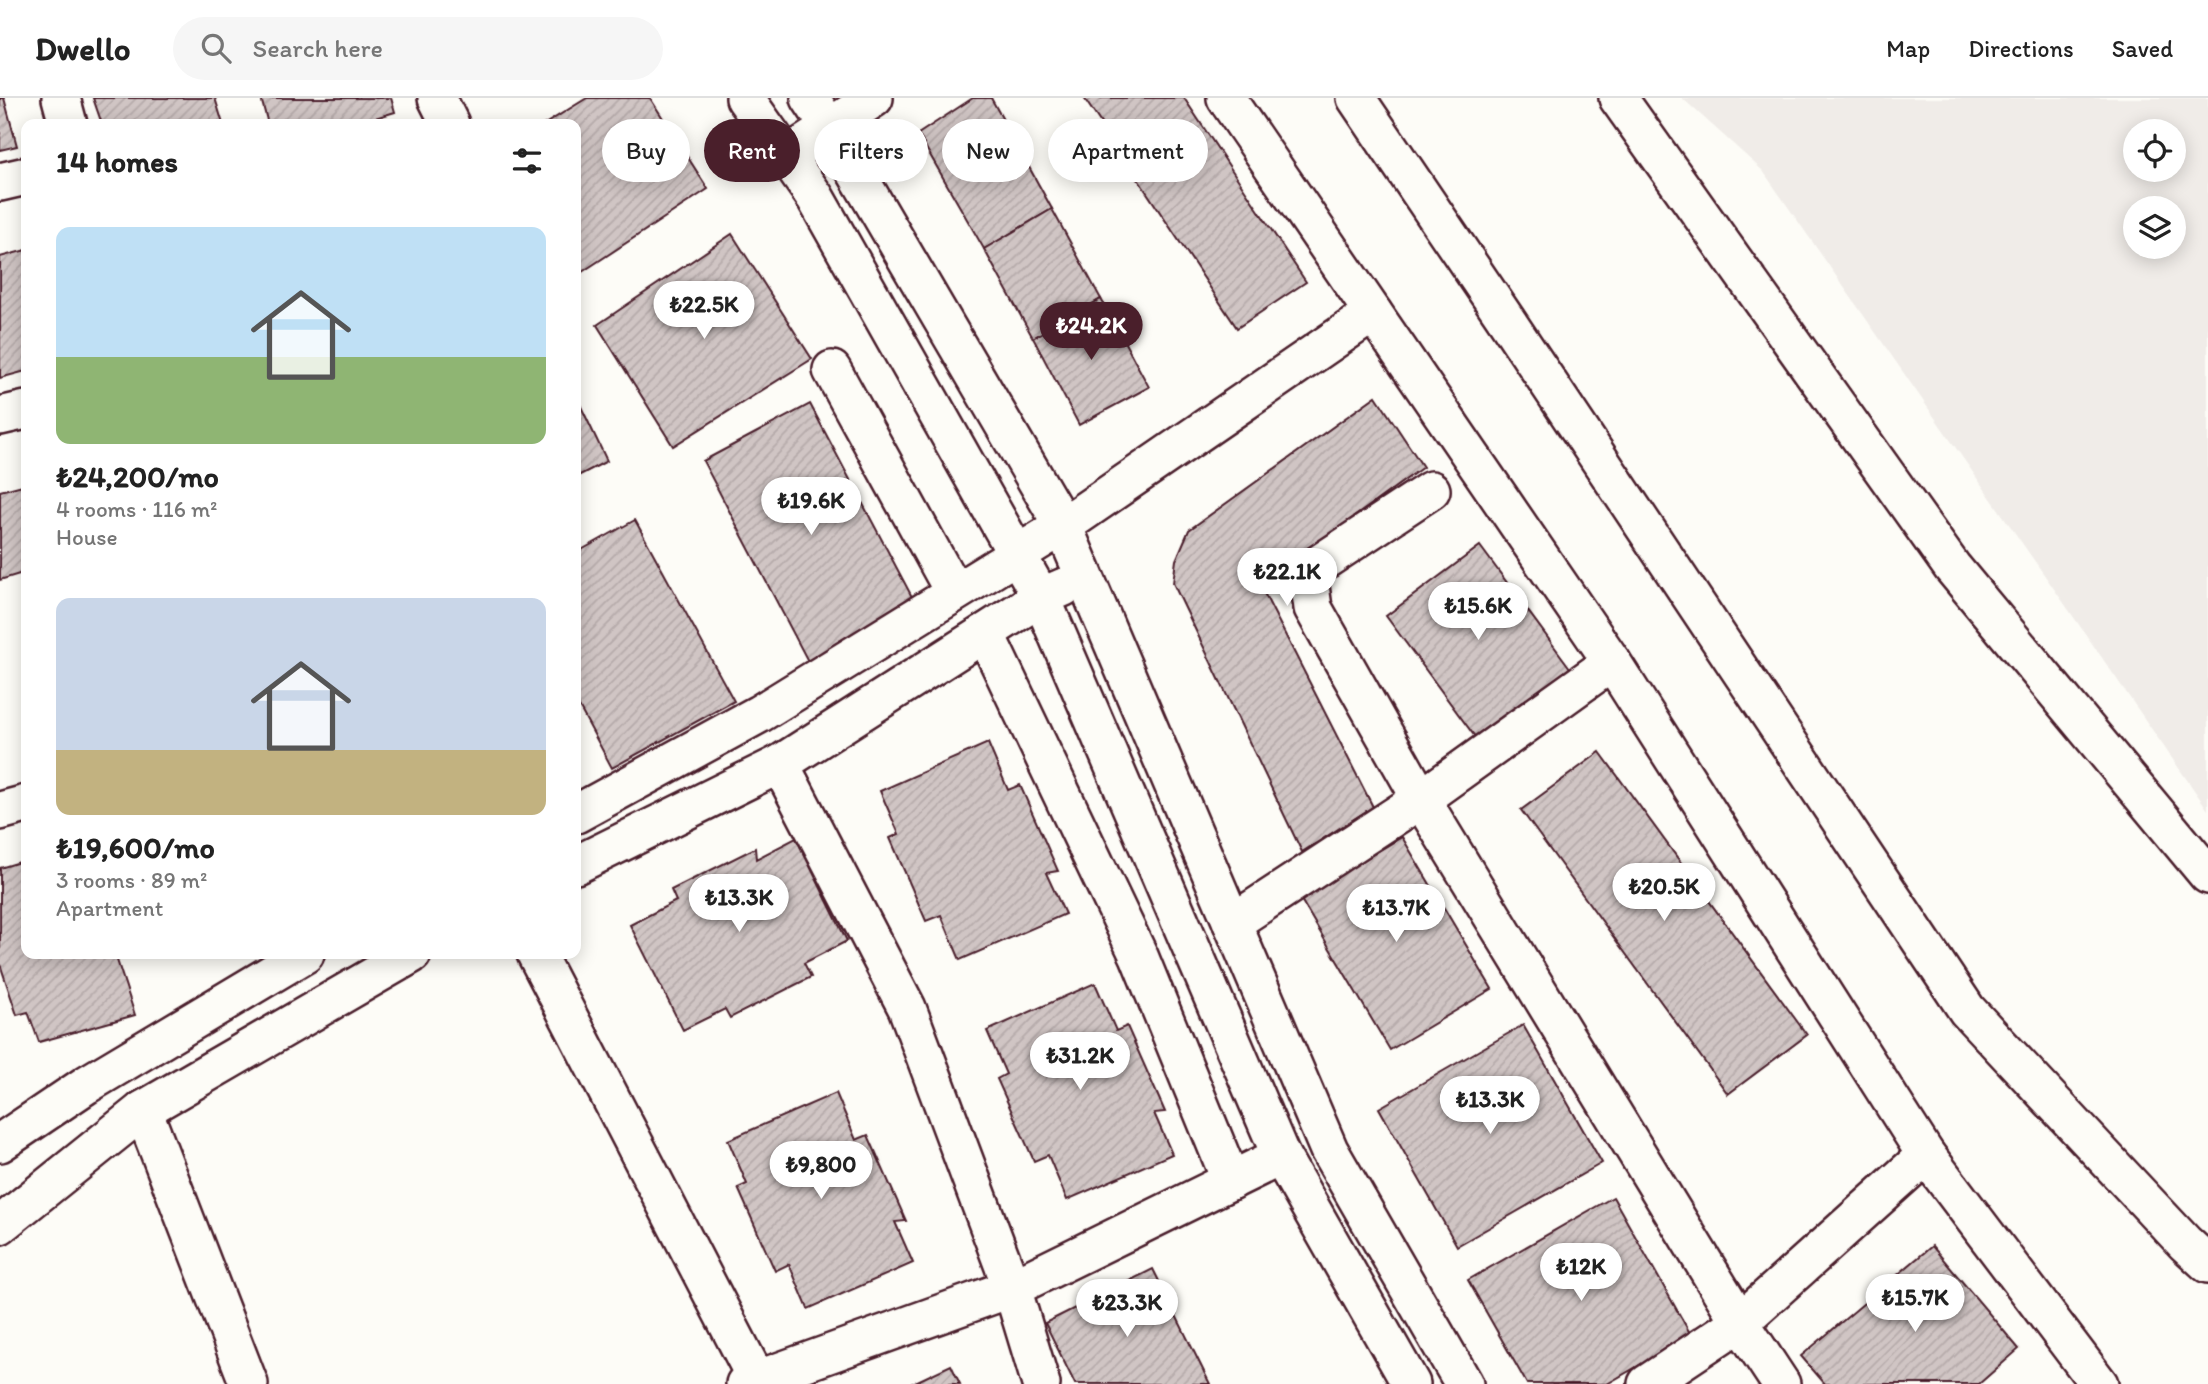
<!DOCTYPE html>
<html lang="en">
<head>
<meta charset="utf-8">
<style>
	body { margin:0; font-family:Itim,sans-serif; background:#f6f6f6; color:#222; height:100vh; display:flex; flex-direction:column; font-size:26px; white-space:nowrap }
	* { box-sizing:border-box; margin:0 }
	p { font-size:23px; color:#767676 }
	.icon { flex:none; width:38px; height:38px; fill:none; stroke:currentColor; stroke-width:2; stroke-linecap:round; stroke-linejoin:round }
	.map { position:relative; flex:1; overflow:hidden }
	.sheet { position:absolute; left:21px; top:21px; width:560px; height:840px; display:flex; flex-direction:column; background:#fff; border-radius:14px; box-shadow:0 4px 18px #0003 }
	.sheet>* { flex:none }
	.hud { position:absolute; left:602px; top:21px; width:665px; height:63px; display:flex; gap:14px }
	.fabs { position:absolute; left:2123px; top:21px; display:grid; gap:14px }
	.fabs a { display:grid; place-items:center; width:63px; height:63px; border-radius:50%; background:#fff; box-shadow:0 4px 18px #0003; font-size:35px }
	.price { position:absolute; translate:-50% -60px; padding:0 16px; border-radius:24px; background:#fff; color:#222; font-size:23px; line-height:46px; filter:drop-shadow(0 2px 4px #0008) }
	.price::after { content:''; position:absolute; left:50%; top:42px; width:21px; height:16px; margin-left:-10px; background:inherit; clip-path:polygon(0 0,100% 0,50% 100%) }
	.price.on { background:#4a1f2b; color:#fff }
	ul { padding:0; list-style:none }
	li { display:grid; align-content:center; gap:14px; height:371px; padding:0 35px }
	li span { display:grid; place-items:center; height:217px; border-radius:14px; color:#555 }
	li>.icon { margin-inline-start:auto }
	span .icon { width:126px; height:126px; fill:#fffc; stroke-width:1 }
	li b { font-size:30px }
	h2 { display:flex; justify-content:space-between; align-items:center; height:84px; padding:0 35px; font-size:30px }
	.pill { padding:0 24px; border-radius:32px; background:#fff; box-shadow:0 4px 18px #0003; font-size:24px; line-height:63px }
	.pill.on { background:#4a1f2b; color:#fff }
	header { display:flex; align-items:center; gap:42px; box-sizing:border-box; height:98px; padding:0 35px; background:#fff; border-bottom:2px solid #e0e0e0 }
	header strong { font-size:33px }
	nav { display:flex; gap:38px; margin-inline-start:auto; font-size:24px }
	.search { width:490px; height:63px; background:#f6f6f6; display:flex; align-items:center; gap:18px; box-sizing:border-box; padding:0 24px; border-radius:38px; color:#767676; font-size:26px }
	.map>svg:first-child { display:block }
	.built { fill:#f0ece8; fill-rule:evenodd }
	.building { fill:url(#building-hatch); stroke:#4a1f2b; stroke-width:2 }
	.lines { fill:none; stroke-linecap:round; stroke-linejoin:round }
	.minor-casing { stroke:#4a1f2b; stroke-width:42 }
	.minor { stroke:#fdfcf7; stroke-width:37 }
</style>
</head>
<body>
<header>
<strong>Dwello</strong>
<div class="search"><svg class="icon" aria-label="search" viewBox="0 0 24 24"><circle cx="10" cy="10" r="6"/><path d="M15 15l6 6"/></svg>Search here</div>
<nav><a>Map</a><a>Directions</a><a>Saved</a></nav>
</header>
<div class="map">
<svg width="2208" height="1286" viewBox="0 0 2208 1286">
	<defs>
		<pattern id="building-hatch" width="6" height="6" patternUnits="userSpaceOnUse" patternTransform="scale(1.75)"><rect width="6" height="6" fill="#d0c5c4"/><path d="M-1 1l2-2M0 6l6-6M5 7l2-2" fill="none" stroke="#b4a9a9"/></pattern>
	</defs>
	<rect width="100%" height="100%" fill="#fdfcf7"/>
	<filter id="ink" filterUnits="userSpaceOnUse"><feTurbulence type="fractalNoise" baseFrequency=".0143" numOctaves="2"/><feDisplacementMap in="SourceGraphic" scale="14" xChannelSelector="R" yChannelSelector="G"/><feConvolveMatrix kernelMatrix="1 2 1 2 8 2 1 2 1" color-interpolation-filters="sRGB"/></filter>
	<g filter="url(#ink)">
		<!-- built -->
		<path class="built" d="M1682 0H2208V712L1763 73ZM2135 33H2174V72H2135ZM2135 110H2174V149H2135Z"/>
		<!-- building -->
		<g class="building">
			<path d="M0 0H4L17 48 0 52Z"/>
			<path d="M93 0H215L223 26H102Z"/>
			<path d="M261 0H391L395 14 355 26H268Z"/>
			<path d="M587 0H650L708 91 576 178V26H545Z"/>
			<path d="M973 0H991L1052 111 984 151 918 36Z"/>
			<path d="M1084 0H1184L1306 184 1237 230Z"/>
			<path d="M1052 111 1101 201 1033 240 984 151Z"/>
			<path d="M732 136 812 261 673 348 597 227Z"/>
			<path d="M26 152V273L0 280V159Z"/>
			<path d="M1101 201 1149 289 1079 327 1033 240Z"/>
			<path d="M576 298 607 363 576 379Z"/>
			<path d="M1376 298 1423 369 1260 487 1373 709 1302 754 1173 485 1176 462 1189 432Z"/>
			<path d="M810 306 920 514 812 571 703 363Z"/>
			<path d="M26 386V474L0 482V393Z"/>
			<path d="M635 422 734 603 612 670 576 603V455Z"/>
			<path d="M1480 448 1570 570 1476 640 1386 518Z"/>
			<path d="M988 645 1008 692 1020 687 1058 773 1046 775 1065 816 960 862 941 817 926 823 890 740 899 736 880 693Z"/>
			<path d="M1600 654 1807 937 1728 996 1521 712Z"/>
			<path d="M1402 739 1492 891 1390 952 1300 800Z"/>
			<path d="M796 740 847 843 804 865 811 879 730 920 725 911 683 932 630 827 676 803 671 792 755 750 756 761Z"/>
			<path d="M26 762V856H115L135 917 39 944 28 914 17 917 0 866V770Z"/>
			<path d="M1095 885 1116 933 1127 928 1165 1014 1154 1015 1172 1056 1067 1102 1048 1057 1034 1063 997 981 1006 976 987 933Z"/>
			<path d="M1523 927 1602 1065 1457 1148 1379 1010Z"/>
			<path d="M836 995 856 1042 868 1037 906 1123 895 1124 913 1165 808 1211 789 1166 775 1173 738 1090 747 1086 728 1042Z"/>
			<path d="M1613 1099 1691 1237 1607 1286H1527L1468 1182Z"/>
			<path d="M1932 1148 2019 1251 1979 1286H1825L1801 1258Z"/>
			<path d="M1153 1171 1210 1286H1075L1045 1225Z"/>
			<path d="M951 1267 960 1286H911Z"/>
		</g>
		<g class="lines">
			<defs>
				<g id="minor">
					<path d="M61 0 68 26"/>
					<path d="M437 0 450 26"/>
					<path d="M745 0 815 99 1041 499 1281 1058 1411 1286"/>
					<path d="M810 0 830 30 1063 428 1329 1052 1464 1286"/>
					<path d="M1226 0 1612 564 1926 1057 2099 1286"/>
					<path d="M1356 0 1505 220 1967 912 2185 1145 2208 1166"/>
					<path d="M1618 0 1952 469 2208 777"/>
					<path d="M785 59 874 0"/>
					<path d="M0 84 26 78"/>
					<path d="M832 272 954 494"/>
					<path d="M0 318 26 312"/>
					<path d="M1431 392 1319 466 1309 481 1313 510 1421 701 1740 1224 1781 1286"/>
					<path d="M985 535 1139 858 1231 1083"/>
					<path d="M780 666 907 910 1012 1190 1041 1286"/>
					<path d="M0 713 26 706"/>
					<path d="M576 716 759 616 1063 428 1373 215"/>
					<path d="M576 767 780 666 1041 499 1064 489"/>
					<path d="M1232 825 1421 701 1612 564"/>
					<path d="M536 856 759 1286"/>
					<path d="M143 1012 249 1286"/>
					<path d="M0 1045 86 987 305 856"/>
					<path d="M0 1127 143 1012 412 856"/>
					<path d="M745 1286 1012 1190 1281 1058"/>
					<path d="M1647 1286 1740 1224 1926 1057"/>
				</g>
			</defs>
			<!-- minor casing -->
			<use href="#minor" class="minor-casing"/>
			<!-- minor -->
			<use href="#minor" class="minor"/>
		</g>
	</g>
</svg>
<div class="fabs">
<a><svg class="icon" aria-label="locate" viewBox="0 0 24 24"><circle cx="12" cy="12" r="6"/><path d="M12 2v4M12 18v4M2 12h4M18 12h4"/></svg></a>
<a><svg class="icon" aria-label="layers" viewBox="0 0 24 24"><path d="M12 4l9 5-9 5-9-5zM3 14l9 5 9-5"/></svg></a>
</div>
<b class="price" style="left:704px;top:243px">₺22.5K</b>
<b class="price on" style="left:1091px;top:264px">₺24.2K</b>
<b class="price" style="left:811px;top:439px">₺19.6K</b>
<b class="price" style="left:1287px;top:510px">₺22.1K</b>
<b class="price" style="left:1478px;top:544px">₺15.6K</b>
<b class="price" style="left:1664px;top:825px">₺20.5K</b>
<b class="price" style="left:739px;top:836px">₺13.3K</b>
<b class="price" style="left:1396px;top:846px">₺13.7K</b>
<b class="price" style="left:1080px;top:994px">₺31.2K</b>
<b class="price" style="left:1490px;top:1038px">₺13.3K</b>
<b class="price" style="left:821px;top:1103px">₺9,800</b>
<b class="price" style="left:1581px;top:1205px">₺12K</b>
<b class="price" style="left:1915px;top:1236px">₺15.7K</b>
<b class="price" style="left:1127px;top:1241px">₺23.3K</b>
<div class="hud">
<a class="pill">Buy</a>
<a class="pill on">Rent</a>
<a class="pill">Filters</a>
<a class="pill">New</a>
<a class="pill">Apartment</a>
</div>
<section class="sheet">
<h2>14 homes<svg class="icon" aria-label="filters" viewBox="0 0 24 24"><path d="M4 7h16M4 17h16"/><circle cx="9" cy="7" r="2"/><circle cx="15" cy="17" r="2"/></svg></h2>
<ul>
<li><span style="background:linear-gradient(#bfe0f5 60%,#8fb573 0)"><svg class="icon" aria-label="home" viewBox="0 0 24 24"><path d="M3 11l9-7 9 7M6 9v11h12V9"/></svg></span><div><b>₺24,200/mo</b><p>4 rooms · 116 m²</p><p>House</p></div></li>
<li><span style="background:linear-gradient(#c9d6e8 70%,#c2b280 0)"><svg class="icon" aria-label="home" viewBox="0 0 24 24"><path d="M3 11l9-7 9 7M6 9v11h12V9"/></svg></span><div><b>₺19,600/mo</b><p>3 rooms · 89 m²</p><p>Apartment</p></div></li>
</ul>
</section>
</div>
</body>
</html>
